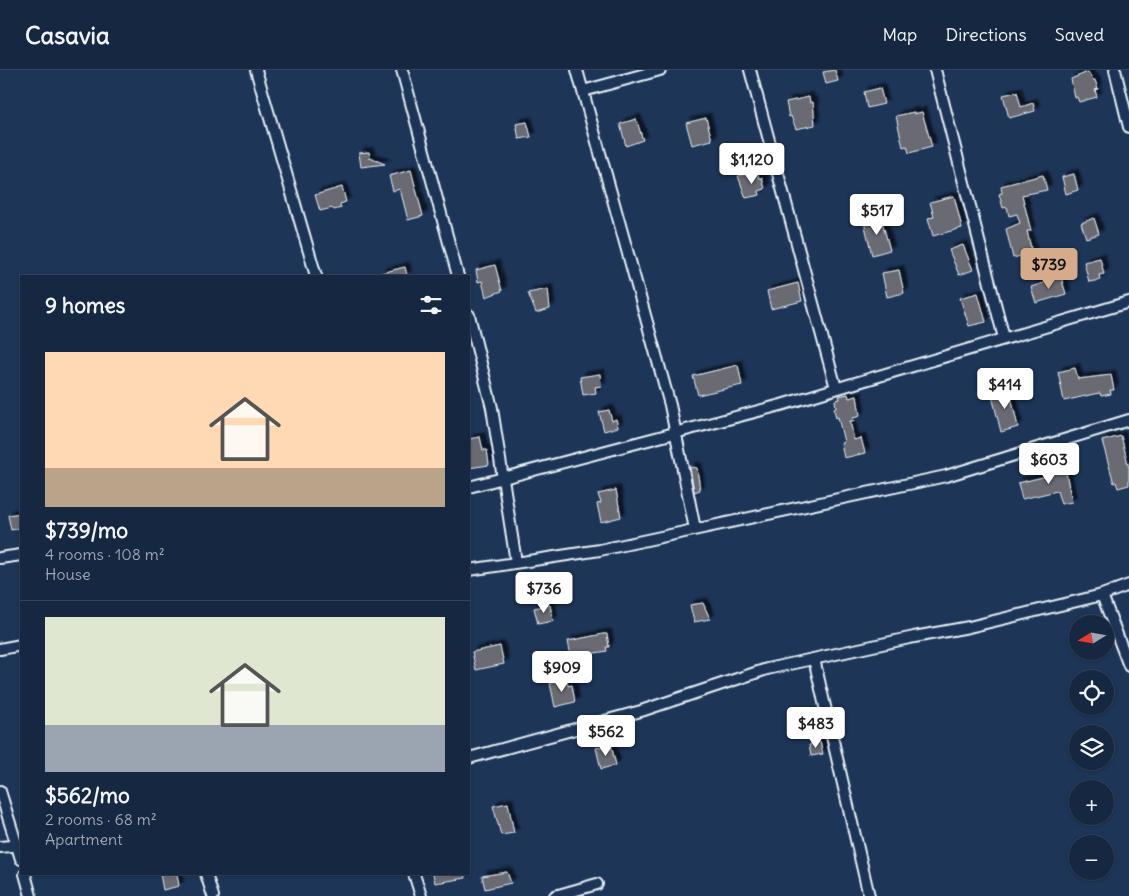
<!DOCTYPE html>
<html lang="en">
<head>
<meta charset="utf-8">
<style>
	body { margin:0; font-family:Delius,sans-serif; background:#1f3048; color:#f1f3f6; height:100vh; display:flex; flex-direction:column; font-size:19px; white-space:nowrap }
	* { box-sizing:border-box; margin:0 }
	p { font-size:16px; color:#9ea6b1 }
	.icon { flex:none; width:28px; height:28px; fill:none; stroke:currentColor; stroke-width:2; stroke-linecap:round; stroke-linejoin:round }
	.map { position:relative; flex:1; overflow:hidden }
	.details { position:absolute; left:20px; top:205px; width:450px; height:600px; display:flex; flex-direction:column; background:#162841; border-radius:0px; box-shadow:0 1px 4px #0004,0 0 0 1px #35445a }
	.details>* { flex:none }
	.needle { width:32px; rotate:259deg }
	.tools { position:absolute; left:1069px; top:545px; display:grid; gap:10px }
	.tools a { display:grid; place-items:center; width:45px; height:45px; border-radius:50%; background:#162841; box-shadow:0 1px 4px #0004,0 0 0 1px #35445a; font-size:25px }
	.price { position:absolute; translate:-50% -42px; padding:0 11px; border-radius:5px; background:#fff; color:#222; font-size:16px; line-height:32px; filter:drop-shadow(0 1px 2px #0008) }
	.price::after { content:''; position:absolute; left:50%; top:30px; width:15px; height:11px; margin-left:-8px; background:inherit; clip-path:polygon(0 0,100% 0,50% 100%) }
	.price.on { background:#d6ab8b; color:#111 }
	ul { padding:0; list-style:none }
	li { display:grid; align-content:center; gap:10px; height:265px; padding:0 25px }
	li+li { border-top:1px solid #35445a }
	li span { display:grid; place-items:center; height:155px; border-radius:0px; color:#555 }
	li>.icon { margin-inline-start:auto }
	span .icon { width:90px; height:90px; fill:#fffc; stroke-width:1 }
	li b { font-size:21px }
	h2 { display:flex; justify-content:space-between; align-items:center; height:60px; padding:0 25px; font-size:21px }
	header { display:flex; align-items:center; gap:30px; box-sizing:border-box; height:70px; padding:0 25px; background:#162841; border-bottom:1px solid #35445a }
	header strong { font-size:24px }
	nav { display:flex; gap:28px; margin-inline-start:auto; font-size:18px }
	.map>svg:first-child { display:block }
	.building { fill:#696a72; stroke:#e8f1f8; filter:url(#shadow) }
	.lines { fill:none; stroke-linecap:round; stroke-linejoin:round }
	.minor-casing { stroke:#e8f1f8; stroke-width:14 }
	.minor { stroke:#1d3557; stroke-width:10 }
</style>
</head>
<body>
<header>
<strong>Casavia</strong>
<nav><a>Map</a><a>Directions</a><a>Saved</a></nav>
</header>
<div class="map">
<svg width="1129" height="826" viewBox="0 0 1129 826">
	<defs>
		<filter id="shadow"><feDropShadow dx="4.5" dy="-4.5" stdDeviation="1" flood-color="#0009"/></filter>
	</defs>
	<rect width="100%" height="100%" fill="#1d3557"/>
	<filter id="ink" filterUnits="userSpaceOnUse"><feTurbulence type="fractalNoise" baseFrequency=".02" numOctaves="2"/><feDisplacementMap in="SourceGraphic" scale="10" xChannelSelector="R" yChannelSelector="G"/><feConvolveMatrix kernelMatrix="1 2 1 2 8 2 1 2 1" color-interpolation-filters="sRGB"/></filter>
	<g filter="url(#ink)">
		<!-- building -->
		<g class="building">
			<path d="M835 0 838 11 826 14 823 2Z"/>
			<path d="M1088 2 1093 10H1095L1098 19 1095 20 1097 27 1079 32 1077 27 1075 28 1071 9Z"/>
			<path d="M880 18 884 34 867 38 864 22Z"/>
			<path d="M1017 22 1021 37 1033 33 1035 41 1009 48 1003 25Z"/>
			<path d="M809 27 810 33 813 32 815 55 796 59 791 46 789 47 786 32Z"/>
			<path d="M914 42V44L922 42 932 77 909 83 907 76 903 77 896 46Z"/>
			<path d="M706 48 712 70 692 75 686 53Z"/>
			<path d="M636 49 643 70 626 76 620 54Z"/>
			<path d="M527 52 531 67 519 69 516 54Z"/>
			<path d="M369 82 370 88 385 94 361 97 359 83Z"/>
			<path d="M411 100 423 146 408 150 400 119 393 121 389 106Z"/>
			<path d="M757 102 759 108H762L765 119 759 121 760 125 746 128 738 106Z"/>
			<path d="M1074 104 1078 120 1066 124 1062 107Z"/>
			<path d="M1043 105 1047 120 1022 125 1031 161H1027L1032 183 1013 188 1006 159 1020 153 1017 144 1009 146 1007 137 1003 138 999 124 1002 123 1001 116Z"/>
			<path d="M342 117 346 132 340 134 341 138 334 140 332 138 320 141 315 125Z"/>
			<path d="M954 126 962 158 933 166 928 148 934 147 930 132Z"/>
			<path d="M881 148 890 180 872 185 864 152Z"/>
			<path d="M1094 148 1099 164 1086 168 1081 153Z"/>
			<path d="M963 175 973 200 959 205 949 180Z"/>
			<path d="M1100 188 1104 204 1099 205 1100 210 1089 212 1084 192Z"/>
			<path d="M495 195 502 221 486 227 482 211 478 212 476 200Z"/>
			<path d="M405 197 407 206H382L381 203Z"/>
			<path d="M899 200 904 223 887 227 882 203Z"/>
			<path d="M1061 207 1066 224 1036 233 1031 217Z"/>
			<path d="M798 213 802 231 771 239 767 221Z"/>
			<path d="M548 219 550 239 536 243 528 223Z"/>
			<path d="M978 223 986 252 969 256 960 228Z"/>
			<path d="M738 295 742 315 698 325 693 306Z"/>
			<path d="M1075 298 1078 309 1111 305 1114 320H1110L1111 324 1101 326 1100 323 1094 324 1064 331 1058 302Z"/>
			<path d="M600 304 601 316 595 317 596 323 583 325 580 307Z"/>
			<path d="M1009 318 1018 357 1001 362 991 322Z"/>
			<path d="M848 324 849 328 857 326 860 346 853 348 854 351H850L854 370 861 368 865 383 844 388 841 373 844 372 838 347 836 348 834 339 836 338 835 330 840 329 839 326Z"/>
			<path d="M609 340 612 351 616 349 618 357 604 361 599 342Z"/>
			<path d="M1121 366 1129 398V415L1118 418 1116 412 1114 413 1102 371Z"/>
			<path d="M480 367 483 380H487L489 395 469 398V369Z"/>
			<path d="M1064 393 1072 432 1061 434 1057 421 1022 429 1018 413 1051 405 1049 396Z"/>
			<path d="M690 397 697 398 700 420 694 422Z"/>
			<path d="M616 420 621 447 601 452 597 434 601 433 598 424Z"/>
			<path d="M21 443V458L11 460 8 445Z"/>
			<path d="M703 533 710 549 694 552 690 535Z"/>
			<path d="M550 535 553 551 538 554 534 538Z"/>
			<path d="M603 564H607L609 577H606L607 581 571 587 568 571Z"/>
			<path d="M500 576 504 594 476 600 472 582Z"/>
			<path d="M567 609 568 616 572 615 575 632 555 637 550 613Z"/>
			<path d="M820 672 823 684 811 686 809 675Z"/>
			<path d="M611 675 616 695 601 699 596 678Z"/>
			<path d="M508 733 514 763 501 765 493 736Z"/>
			<path d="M507 802 511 813 485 819 482 806Z"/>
			<path d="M160 804H177L179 816 163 820Z"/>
			<path d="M433 804H465L466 808 435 813Z"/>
		</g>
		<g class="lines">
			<defs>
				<g id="minor">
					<path d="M256 0 316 206"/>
					<path d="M402 0 458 206"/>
					<path d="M577 0 670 335 695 459"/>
					<path d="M750 0 836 318"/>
					<path d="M935 0 1004 268"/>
					<path d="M1115 0 1129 57"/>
					<path d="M583 21 660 0"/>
					<path d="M469 245 492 338 516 492"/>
					<path d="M469 417 781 335 1129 232"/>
					<path d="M0 488 21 485"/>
					<path d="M469 500 600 480 946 406 1129 350"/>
					<path d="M1102 525 1129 596"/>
					<path d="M0 579 21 575"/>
					<path d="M814 589 869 826"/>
					<path d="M469 688 641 641 767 599 914 567 969 557 1102 525 1129 515"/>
					<path d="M0 721 21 789"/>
					<path d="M0 777 21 775"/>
					<path d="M25 804 31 826"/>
					<path d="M206 804 213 826"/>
					<path d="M414 804 421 826"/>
					<path d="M555 826 597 814"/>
				</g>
			</defs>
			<!-- minor casing -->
			<use href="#minor" class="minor-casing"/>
			<!-- minor -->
			<use href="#minor" class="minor"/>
		</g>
	</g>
</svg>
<div class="tools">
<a><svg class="needle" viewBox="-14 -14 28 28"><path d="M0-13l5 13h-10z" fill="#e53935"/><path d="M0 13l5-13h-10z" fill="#9ea6b1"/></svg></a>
<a><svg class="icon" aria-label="locate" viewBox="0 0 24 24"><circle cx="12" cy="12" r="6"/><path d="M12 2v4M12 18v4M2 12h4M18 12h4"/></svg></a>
<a><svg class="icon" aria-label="layers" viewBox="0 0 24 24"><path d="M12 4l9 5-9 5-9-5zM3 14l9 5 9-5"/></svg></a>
<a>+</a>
<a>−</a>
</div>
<b class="price" style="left:752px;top:115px">$1,120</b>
<b class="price" style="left:877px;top:166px">$517</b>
<b class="price on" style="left:1049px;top:220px">$739</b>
<b class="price" style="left:1005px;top:340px">$414</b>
<b class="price" style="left:1049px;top:415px">$603</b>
<b class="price" style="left:544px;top:544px">$736</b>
<b class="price" style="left:562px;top:623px">$909</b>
<b class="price" style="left:816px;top:679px">$483</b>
<b class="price" style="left:606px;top:687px">$562</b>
<section class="details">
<h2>9 homes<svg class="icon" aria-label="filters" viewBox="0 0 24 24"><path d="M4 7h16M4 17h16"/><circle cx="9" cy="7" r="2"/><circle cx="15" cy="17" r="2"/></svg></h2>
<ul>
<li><span style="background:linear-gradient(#ffd9b3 75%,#b9a48a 0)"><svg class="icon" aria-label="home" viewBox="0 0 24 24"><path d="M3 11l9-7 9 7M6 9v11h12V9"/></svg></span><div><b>$739/mo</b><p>4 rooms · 108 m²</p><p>House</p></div></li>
<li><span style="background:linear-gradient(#dfe7d0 70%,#9aa5b1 0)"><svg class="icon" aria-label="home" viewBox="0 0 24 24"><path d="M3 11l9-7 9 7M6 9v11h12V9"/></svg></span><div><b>$562/mo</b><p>2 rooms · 68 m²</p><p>Apartment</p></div></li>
</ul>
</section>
</div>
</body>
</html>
